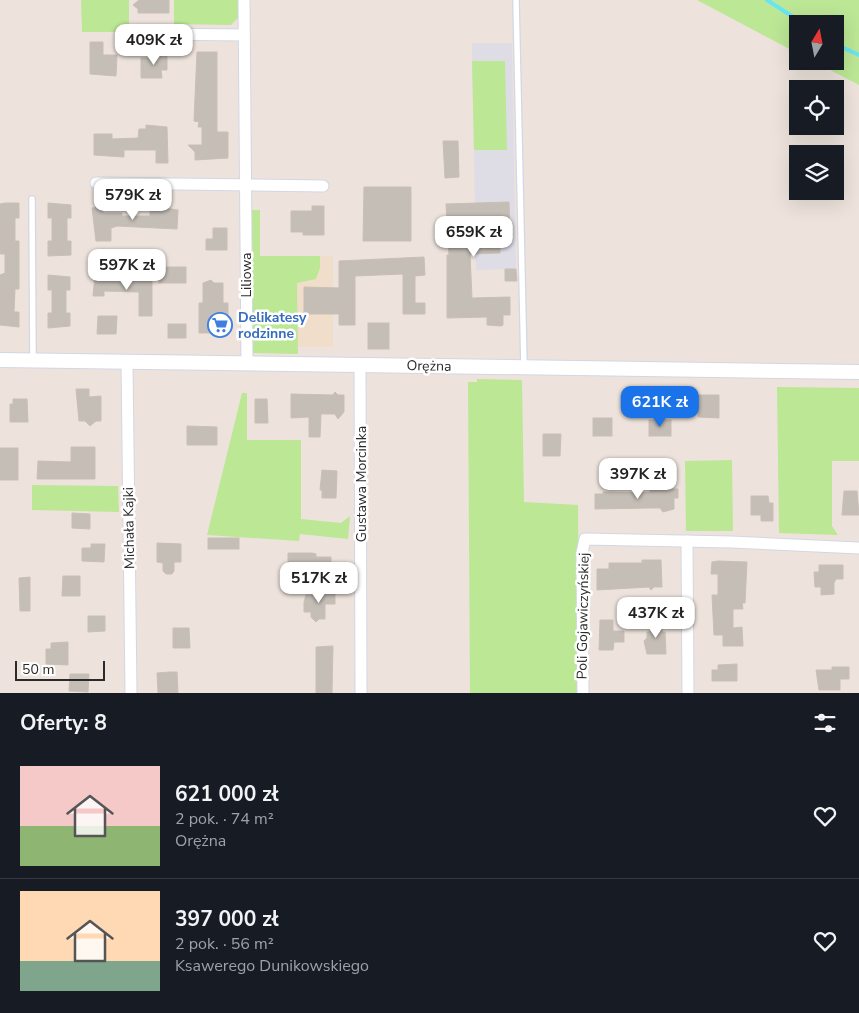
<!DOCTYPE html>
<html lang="pl">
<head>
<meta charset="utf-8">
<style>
	body { margin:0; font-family:"Nunito Sans",sans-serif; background:#242831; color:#f1f3f6; height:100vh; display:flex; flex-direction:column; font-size:19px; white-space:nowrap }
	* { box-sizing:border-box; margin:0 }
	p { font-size:16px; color:#9ea1a6 }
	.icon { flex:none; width:28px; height:28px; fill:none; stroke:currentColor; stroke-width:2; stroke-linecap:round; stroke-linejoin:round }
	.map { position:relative; height:693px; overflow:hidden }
	.drawer { display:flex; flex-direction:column; background:#171b24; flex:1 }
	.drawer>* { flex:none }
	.needle { width:32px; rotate:10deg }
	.controls { position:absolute; left:789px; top:15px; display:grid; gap:10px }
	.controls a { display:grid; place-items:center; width:55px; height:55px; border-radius:0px; background:#171b24; box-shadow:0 5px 20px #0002; font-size:25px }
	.scale { position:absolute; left:15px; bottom:12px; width:90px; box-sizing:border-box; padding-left:5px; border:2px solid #2a2a2a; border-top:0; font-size:14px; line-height:18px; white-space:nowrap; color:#2a2a2a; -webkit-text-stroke:4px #fff; paint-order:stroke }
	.price { position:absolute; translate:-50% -42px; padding:0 11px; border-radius:10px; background:#fff; color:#222; font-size:16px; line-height:32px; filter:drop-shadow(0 1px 2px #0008) }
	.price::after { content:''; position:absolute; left:50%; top:30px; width:15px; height:11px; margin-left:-8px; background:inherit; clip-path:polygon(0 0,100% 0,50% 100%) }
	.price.selected { background:#1a73e8; color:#fff }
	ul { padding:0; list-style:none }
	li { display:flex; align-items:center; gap:15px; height:125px; padding:0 20px }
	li+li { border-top:1px solid #363941 }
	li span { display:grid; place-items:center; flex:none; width:140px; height:100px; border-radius:0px; color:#555 }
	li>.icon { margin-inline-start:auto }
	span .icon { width:60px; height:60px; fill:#fffc; stroke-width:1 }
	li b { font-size:21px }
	h2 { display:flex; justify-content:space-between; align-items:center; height:60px; padding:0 20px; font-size:21px }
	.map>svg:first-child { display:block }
	.industrial { fill:#dedde5 }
	.education { fill:#f0deca }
	.green { fill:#bce795 }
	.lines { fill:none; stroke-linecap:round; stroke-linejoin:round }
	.stream { stroke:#69e4f5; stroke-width:4 }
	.building { fill:#c5beb7; stroke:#c9bfb5 }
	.service-casing { stroke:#d1d7e4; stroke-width:8 }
	.minor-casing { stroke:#d1d7e4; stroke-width:13 }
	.tertiary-casing { stroke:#d1d7e4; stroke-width:16 }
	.service { stroke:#fff; stroke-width:5.5 }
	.minor { stroke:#fff; stroke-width:11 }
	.tertiary { stroke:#fff; stroke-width:14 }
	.labels { text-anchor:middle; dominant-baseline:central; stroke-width:5; stroke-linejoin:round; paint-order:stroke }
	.street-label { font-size:14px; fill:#2a2a2a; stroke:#fff }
	.shop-label { font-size:14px; font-weight:bold; fill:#366cbe; stroke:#fff; text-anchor:start }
</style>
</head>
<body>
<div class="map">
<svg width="859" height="693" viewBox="0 0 859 693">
	<rect width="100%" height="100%" fill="#ede3dc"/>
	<!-- industrial -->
	<path class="industrial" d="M472 43H512L516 269 476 270Z"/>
	<!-- education -->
	<path class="education" d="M333 256V347H297V257Z"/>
	<!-- green -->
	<g class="green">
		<path d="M81 0H129V23L125 32H82Z"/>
		<path d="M174 0H238V18L231 25 174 24Z"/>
		<path d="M697 0H859V85L813 61H835V24H798L797 53Z"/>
		<path d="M472 61H505L507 150H474Z"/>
		<path d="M251 210H260V256H320V268L316 279 297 283 298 354 253 353Z"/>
		<path d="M477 379 522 380 524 502 578 505 579 693H470L468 382H477Z"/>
		<path d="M777 387 859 388V461H832V526L838 535 779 533Z"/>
		<path d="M242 393H247V440H301V519L341 523 350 516 348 539 300 534 299 541 207 535Z"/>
		<path d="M732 460 733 531H686L685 461Z"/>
		<path d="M32 485 118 486 119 512 32 510Z"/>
	</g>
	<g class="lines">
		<!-- stream -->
		<g class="stream">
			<path d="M767 0 804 24"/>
			<path d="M835 44 859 55"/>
		</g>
	</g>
	<!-- building -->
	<g class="building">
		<path d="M139 0H169V13H138V9L133 5Z"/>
		<path d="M90 42H103V55H117L116 76 90 74Z"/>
		<path d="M197 52H217V132H228V158L195 160V152L188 145H202V127H198L199 122 194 121Z"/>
		<path d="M155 53H167V70H161L162 78H141V58H155Z"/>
		<path d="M146 125 167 127 168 163H156V150H124V157L94 155V134H112V139L138 138 139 129H146Z"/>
		<path d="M443 141H458L459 177 445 178Z"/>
		<path d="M364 187H411V241H363Z"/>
		<path d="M509 202 510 230 500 233V253L470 254 472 298 510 297V315H503V325L501 326 487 325V317L447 318V255H449L446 204Z"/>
		<path d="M5 203H19V218H15V241H19V289H15L14 312H19V327L0 325V275L5 273V254H0V204Z"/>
		<path d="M48 203 71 205V218H67V241H71V255L48 256V241H52V218H48Z"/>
		<path d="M150 206 178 210 177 229 117 226 111 228V241H96L92 208 103 207V213H122V216H150Z"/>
		<path d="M312 206H324V235H303V232H291V211H312Z"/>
		<path d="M213 228H227V250H206V239H213Z"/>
		<path d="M424 257 425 275 415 276V303H425V314H403V274L355 276V325H339V314H304V287L339 288V261Z"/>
		<rect x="159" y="267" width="27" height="16"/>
		<path d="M505 269H516L517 281H505Z"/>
		<path d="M48 275 70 277V290H66V313H70V326L48 328V313H52V290H48Z"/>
		<path d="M95 275H105V280L152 281V316H139V292L104 291V296H93Z"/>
		<path d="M211 280 214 283H223V303H228V333H199V303H203V283Z"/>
		<path d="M98 316H117L116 334H97Z"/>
		<rect x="368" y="323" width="21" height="26"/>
		<rect x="168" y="324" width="18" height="14"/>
		<path d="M76 389H89V397L101 396V421H96L90 426 85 421H79Z"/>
		<path d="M335 392 338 395H344V412L338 419 335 414H321L320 437H309V417L291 418V394L333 395Z"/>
		<path d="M698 395H719V418L698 417Z"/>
		<path d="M13 399H27L28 422H10V404H13Z"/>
		<path d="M255 399H267L268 423H255Z"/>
		<rect x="593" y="418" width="19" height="18"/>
		<rect x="649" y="420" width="22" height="16"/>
		<path d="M187 426 217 427V445H187Z"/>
		<path d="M543 434H561L560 456H543Z"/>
		<path d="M71 447H95V479H37L38 461 71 462Z"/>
		<rect x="0" y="448" width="18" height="32"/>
		<path d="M322 470 337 471 336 498H322V490H320Z"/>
		<path d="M650 489H678V498H674V509L663 512 660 508H649L595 509V494H603V492L639 493 650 492Z"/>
		<path d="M844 491H857L859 515H842Z"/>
		<path d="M751 496H768L769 503H773V521H761V515H751Z"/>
		<path d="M72 513 90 514V529L72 528Z"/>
		<rect x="208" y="538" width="31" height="11"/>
		<path d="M157 543 181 544V562H174V571L172 574H166L163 571V563L157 562Z"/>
		<path d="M91 544H105L104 562 82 561V548H91Z"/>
		<path d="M288 553H312L316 554V557H331V574L294 575V565H288Z"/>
		<path d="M642 560H661L662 587H654L651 590 649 587 597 590V569H609V563H642Z"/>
		<path d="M718 561 747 562 745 603H742L743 609H733V628L742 627 743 646H723V635H714L712 595H718V574H711L712 562Z"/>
		<path d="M819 565H843V579H836L834 583V594L821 595V587H815L814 572H819Z"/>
		<path d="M63 576H80V596H62Z"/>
		<path d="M30 577V611H20L19 578Z"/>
		<path d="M317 592H335V604H325V619H319L316 622 311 617V612H304V602L306 595H317Z"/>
		<path d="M88 616H105V631L88 632Z"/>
		<path d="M600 620H613V631H624V642H614L613 650H599Z"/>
		<path d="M662 621V632H665L666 654H647L644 641 647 638V632H650V622Z"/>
		<path d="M173 628H189L190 648H173Z"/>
		<path d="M68 642V665L46 664V649H51V643Z"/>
		<path d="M333 646 332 693H316V647Z"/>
		<path d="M737 664V681H712V670H718V665Z"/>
		<path d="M832 667H849V679H840V690H819L816 670H832Z"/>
		<path d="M170 672H177L178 693H158L157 673Z"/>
		<path d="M70 674H89L88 692 69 691Z"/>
	</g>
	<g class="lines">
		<defs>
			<g id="service">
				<path d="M516 0 524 366"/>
				<path d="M32 199 33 361"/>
			</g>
			<g id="minor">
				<path d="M244 0 247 364"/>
				<path d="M125 36 149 34 244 35"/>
				<path d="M96 183 323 186"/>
				<path d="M127 362 131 693"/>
				<path d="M360 365 361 693"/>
				<path d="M687 541 688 693"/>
				<path d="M583 693 582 553 585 539 731 542 859 548"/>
			</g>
			<path id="tertiary" d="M0 360 859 372"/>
		</defs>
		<!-- service casing -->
		<use href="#service" class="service-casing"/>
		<!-- minor casing -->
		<use href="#minor" class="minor-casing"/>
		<!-- tertiary casing -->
		<use href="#tertiary" class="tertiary-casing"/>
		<!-- service -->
		<use href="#service" class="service"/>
		<!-- minor -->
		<use href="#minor" class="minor"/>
		<!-- tertiary -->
		<use href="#tertiary" class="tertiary"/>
	</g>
	<!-- icons -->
	<defs>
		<symbol id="supermarket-ring" viewBox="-11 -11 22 22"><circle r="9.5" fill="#fff" stroke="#3f7fe0" stroke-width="1.5"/><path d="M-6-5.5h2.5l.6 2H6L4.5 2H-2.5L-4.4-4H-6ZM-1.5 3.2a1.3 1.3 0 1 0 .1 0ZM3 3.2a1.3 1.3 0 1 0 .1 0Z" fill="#3f7fe0"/></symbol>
	</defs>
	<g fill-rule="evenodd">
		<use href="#supermarket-ring" x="206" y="311" width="28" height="28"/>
	</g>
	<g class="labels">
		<!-- street labels -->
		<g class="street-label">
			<text transform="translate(246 275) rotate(-90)">Liliowa</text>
			<text transform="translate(429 366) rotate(1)">Orężna</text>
			<text transform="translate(361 484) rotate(-90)">Gustawa Morcinka</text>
			<text transform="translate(129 528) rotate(-91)">Michała Kajki</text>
			<text transform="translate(583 616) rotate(-89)">Poli Gojawiczyńskiej</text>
		</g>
		<!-- shop labels -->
		<g class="shop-label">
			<text x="238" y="317">Delikatesy<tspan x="238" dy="16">rodzinne</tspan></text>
		</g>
	</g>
</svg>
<div class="controls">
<a><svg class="needle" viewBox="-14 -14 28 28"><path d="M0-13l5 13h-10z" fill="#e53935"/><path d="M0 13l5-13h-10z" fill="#9ea1a6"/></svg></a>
<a><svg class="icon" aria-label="locate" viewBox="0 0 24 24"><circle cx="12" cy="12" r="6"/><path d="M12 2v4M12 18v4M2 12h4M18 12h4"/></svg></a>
<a><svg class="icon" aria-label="layers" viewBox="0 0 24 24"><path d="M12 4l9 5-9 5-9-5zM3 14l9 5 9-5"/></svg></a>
</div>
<div class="scale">50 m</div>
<b class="price" style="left:154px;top:66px">409K zł</b>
<b class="price" style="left:133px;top:221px">579K zł</b>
<b class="price" style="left:474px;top:258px">659K zł</b>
<b class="price" style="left:127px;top:291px">597K zł</b>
<b class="price selected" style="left:660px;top:428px">621K zł</b>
<b class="price" style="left:638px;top:500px">397K zł</b>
<b class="price" style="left:319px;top:604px">517K zł</b>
<b class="price" style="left:656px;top:639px">437K zł</b>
</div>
<section class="drawer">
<h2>Oferty: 8<svg class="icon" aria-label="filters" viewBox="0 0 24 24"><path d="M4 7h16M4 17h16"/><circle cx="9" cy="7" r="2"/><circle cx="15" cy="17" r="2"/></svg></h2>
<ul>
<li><span style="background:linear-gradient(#f6c9c9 60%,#8fb573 0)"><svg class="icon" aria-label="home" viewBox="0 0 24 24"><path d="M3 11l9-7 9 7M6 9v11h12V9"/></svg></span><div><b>621 000 zł</b><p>2 pok. · 74 m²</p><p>Orężna</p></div><svg class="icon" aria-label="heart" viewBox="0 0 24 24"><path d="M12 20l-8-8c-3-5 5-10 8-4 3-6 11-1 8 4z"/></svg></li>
<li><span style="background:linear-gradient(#ffd9b3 70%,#7fa58c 0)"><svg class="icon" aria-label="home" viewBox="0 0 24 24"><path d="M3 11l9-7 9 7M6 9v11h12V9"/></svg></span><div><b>397 000 zł</b><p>2 pok. · 56 m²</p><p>Ksawerego Dunikowskiego</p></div><svg class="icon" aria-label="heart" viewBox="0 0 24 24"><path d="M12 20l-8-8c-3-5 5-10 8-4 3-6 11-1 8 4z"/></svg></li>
</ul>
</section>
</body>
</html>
